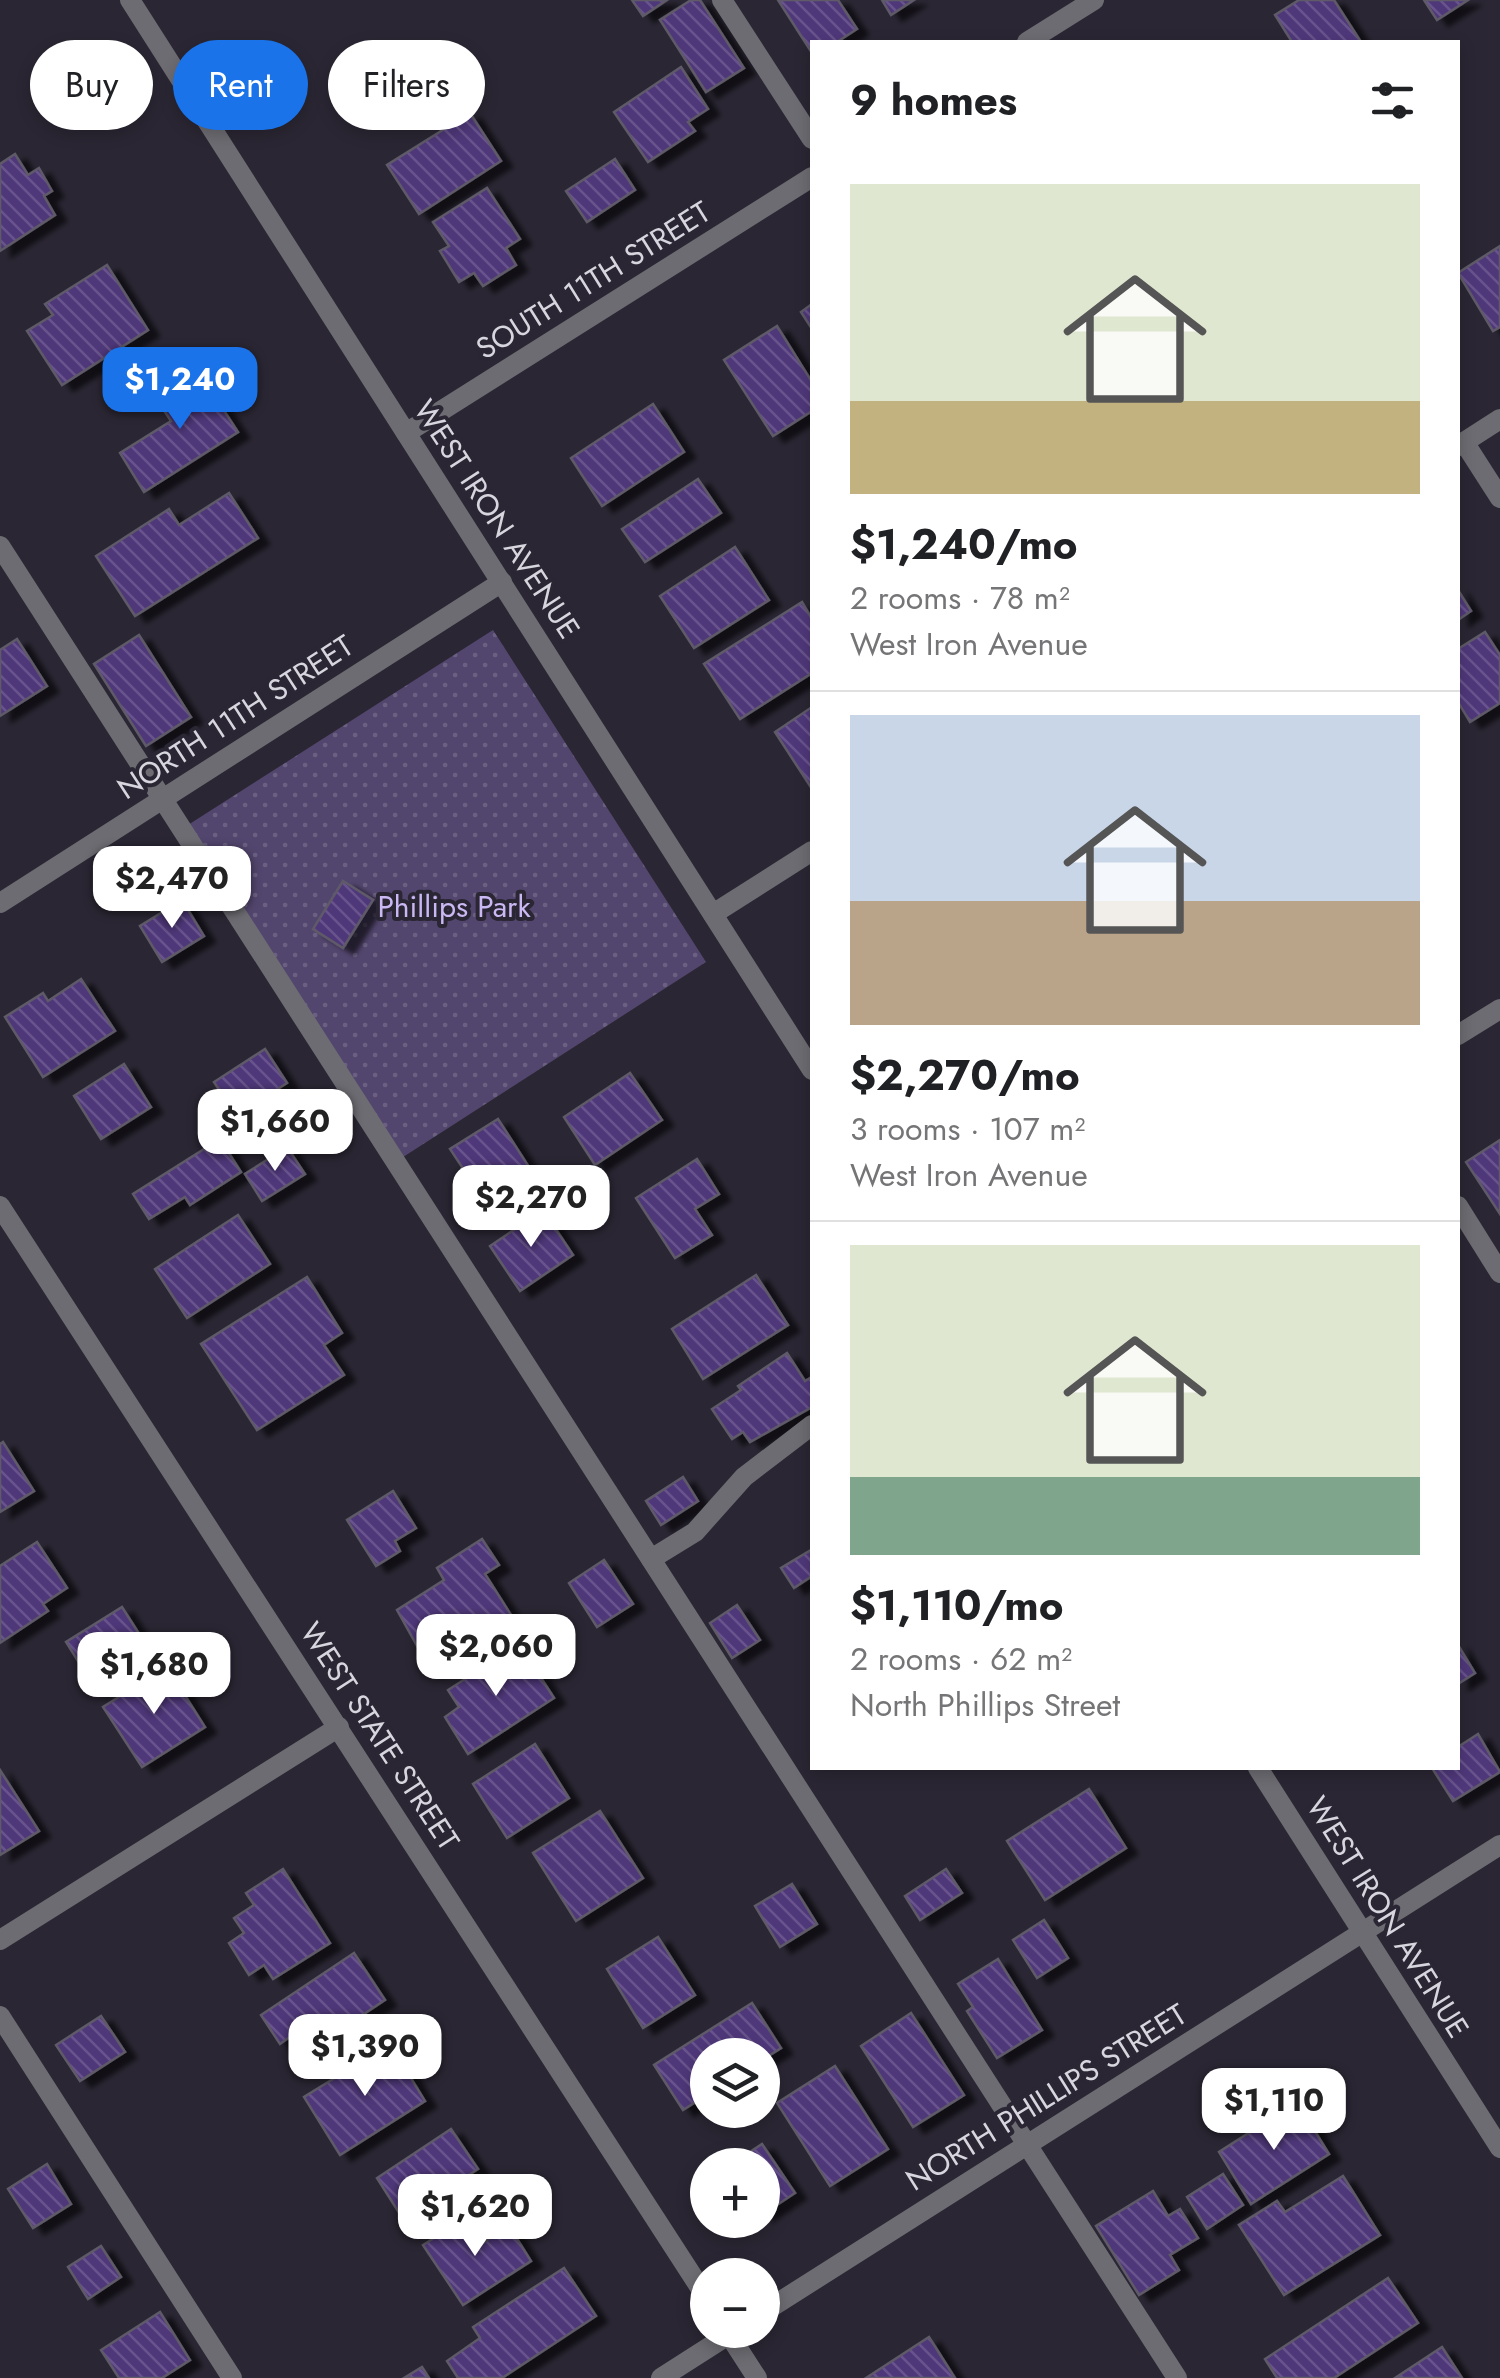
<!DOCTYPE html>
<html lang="en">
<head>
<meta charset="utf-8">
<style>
	body { margin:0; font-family:Jost,sans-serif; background:#f2f2f2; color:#202124; height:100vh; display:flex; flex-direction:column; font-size:38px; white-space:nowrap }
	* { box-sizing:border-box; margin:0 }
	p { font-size:32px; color:#757577 }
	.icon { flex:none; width:55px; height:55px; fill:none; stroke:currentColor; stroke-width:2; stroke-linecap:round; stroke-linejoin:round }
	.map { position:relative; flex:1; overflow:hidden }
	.panel { position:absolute; left:810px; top:40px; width:650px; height:1730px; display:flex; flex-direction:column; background:#fff; border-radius:0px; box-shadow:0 5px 15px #0003 }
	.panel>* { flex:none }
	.top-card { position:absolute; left:30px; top:40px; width:630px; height:90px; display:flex; gap:20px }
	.fabs { position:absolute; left:690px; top:2038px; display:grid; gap:20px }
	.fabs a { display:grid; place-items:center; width:90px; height:90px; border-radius:50%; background:#fff; box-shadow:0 5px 15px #0003; font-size:50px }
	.price { position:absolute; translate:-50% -85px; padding:0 22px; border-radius:20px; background:#fff; color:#222; font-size:32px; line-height:65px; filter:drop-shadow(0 2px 5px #0008) }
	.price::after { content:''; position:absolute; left:50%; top:60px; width:30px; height:22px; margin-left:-15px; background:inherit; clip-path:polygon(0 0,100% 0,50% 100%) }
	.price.selected { background:#1a73e8; color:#fff }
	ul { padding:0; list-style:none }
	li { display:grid; align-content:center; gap:20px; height:530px; padding:0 40px }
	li+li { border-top:2px solid #e0e0e0 }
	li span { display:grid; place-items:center; height:310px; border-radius:0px; color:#555 }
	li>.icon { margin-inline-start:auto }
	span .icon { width:180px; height:180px; fill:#fffc; stroke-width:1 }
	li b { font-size:42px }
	h2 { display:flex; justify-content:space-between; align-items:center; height:120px; padding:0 40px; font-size:42px }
	.pill { padding:0 35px; border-radius:45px; background:#fff; box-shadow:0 5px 15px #0003; font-size:35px; line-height:90px }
	.pill.selected { background:#1a73e8; color:#fff }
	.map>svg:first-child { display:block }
	.grass { fill:url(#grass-dots) }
	.building { fill:url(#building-back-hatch); stroke:#5e5a68; stroke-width:2.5; filter:url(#shadow) }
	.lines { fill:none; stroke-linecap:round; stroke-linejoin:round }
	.service { stroke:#6d6c72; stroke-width:20 }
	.minor { stroke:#6d6c72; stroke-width:20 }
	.tertiary { stroke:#6d6c72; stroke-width:20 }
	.labels { text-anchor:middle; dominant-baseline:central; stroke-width:8; stroke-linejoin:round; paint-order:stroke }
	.street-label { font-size:30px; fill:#d7d5de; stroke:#2a2633 }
	.park-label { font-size:30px; fill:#cab8f3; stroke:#2a2633 }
</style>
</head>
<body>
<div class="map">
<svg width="1500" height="2378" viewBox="0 0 1500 2378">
	<defs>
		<pattern id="grass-dots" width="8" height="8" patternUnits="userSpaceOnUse" patternTransform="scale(2.5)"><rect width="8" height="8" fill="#53466e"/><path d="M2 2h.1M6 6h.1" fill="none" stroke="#6b6082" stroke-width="1.8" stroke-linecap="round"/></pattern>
		<pattern id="building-back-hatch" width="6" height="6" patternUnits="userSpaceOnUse" patternTransform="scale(2.5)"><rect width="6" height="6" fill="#50377a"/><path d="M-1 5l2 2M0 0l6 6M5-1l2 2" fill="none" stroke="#68538c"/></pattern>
		<filter id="shadow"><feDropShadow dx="11" dy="6" stdDeviation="2.5" flood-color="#0009"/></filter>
	</defs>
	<rect width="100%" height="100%" fill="#2a2633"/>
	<!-- grass -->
	<path class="grass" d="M493 630 706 962 400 1159 188 825Z"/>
	<!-- building -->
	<g class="building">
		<path d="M632 0H667L643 16Z"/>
		<path d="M691 0H700L744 68 706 92 660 20Z"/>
		<path d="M778 0H838L857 29 837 42H812V53Z"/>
		<path d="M882 0H914L891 15Z"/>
		<path d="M1299 0H1334L1361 42H1292L1275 15Z"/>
		<path d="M1424 0H1468L1437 20Z"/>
		<path d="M681 67 708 109 688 122 695 131 648 162 614 112Z"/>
		<path d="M470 113 501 161 419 214 387 165Z"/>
		<path d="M15 154 28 175 39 168 52 191 44 196 55 215 0 251V164Z"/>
		<path d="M615 159 635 190 587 222 566 191Z"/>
		<path d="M487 188 520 239 506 248 516 265 483 286 474 273 459 282 440 251 449 246 433 222Z"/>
		<path d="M1500 246V327L1493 331 1458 273Z"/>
		<path d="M107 265 148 330 62 385 27 331 53 315 45 304Z"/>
		<path d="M812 304V329L801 312Z"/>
		<path d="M777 326 812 382V411L773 436 724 360Z"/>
		<path d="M197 369 238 432 144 492 120 453 171 421 155 397Z"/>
		<path d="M653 404 684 452 602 506 571 458Z"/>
		<path d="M698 479 721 513 645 562 622 529Z"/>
		<path d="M229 493 258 538 135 616 96 556 169 509 179 525Z"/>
		<path d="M735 547 769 600 694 648 660 596Z"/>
		<path d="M1458 590 1471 611 1458 620Z"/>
		<path d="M802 602 812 619V673L740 719 704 664Z"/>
		<path d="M1485 632 1500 655V703L1470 722 1458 702V649Z"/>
		<path d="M139 635 191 717 146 746 94 664Z"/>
		<path d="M17 639 47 686 0 716V650Z"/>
		<path d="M812 707V789L775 732Z"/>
		<path d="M343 881 373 900 343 948 313 929Z"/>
		<path d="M182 900 204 936 162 962 140 926Z"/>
		<path d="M81 979 115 1031 43 1077 5 1017 43 993 48 1001Z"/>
		<path d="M265 1049 287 1083 236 1116 214 1082Z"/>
		<path d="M124 1064 151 1107 101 1139 74 1096Z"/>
		<path d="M630 1073 662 1120 595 1165 564 1117Z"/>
		<path d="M498 1119 529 1167 482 1197 450 1149Z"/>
		<path d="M220 1139 241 1172 190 1205 185 1197 149 1219 133 1194Z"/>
		<path d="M1500 1140V1214L1466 1162Z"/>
		<path d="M287 1147 305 1174 262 1201 245 1174Z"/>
		<path d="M697 1159 719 1194 695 1209 712 1235 675 1258 636 1198Z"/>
		<path d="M543 1210 573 1255 520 1291 490 1246Z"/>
		<path d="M238 1215 270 1264 187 1318 155 1269Z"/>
		<path d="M756 1275 788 1325 703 1379 672 1329Z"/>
		<path d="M307 1277 342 1333 324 1345 344 1375 257 1430 201 1344Z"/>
		<path d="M787 1353 805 1381 812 1377V1407L750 1442 743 1432 732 1439 712 1409 741 1390 738 1386Z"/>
		<path d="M3 1442 34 1491 0 1512V1444Z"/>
		<path d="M683 1477 698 1501 661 1525 646 1501Z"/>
		<path d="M393 1491 416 1528 395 1541 400 1551 376 1566 347 1520Z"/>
		<path d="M482 1539 499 1565 485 1574 513 1618 431 1671 397 1610 444 1580 437 1568Z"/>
		<path d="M37 1542 67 1588 43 1604 48 1611 0 1643V1566Z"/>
		<path d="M811 1550 812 1576 794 1588 781 1568Z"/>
		<path d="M604 1560 633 1604 597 1627 569 1583Z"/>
		<path d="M737 1605 760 1640 732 1658 710 1623Z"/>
		<path d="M122 1607 152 1654 96 1690 66 1642Z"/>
		<path d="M519 1644 554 1698 468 1754 445 1717 459 1707 448 1690Z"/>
		<path d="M1458 1645 1475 1673 1458 1684Z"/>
		<path d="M167 1667 205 1727 142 1767 103 1707Z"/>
		<path d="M1478 1734 1500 1772 1453 1801 1432 1768H1458V1747Z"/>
		<path d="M535 1744 569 1798 507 1838 473 1784Z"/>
		<path d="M0 1770 39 1831 0 1855Z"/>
		<path d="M1089 1789 1126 1848 1045 1900 1007 1841Z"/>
		<path d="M600 1811 643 1878 576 1921 533 1853Z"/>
		<path d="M283 1869 330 1943 273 1979 264 1965 249 1975 229 1943 244 1933 234 1918 254 1905 246 1893Z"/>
		<path d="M946 1869 962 1893 920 1920 905 1896Z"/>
		<path d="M792 1884 817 1924 780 1947 755 1906Z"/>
		<path d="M1044 1920 1068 1958 1037 1978 1013 1940Z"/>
		<path d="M658 1937 695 1995 643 2028 607 1969Z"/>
		<path d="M354 1953 385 2000 307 2052 294 2034 280 2044 261 2015Z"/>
		<path d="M998 1959 1042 2030 997 2058 967 2011 973 2007 958 1984Z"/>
		<path d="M752 2003 781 2048 762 2060V2055H708V2094L683 2110 654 2065Z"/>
		<path d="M911 2013 964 2095 913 2127 861 2046Z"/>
		<path d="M101 2016 125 2052 80 2081 56 2045Z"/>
		<path d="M390 2044 425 2101 340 2155 304 2097Z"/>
		<path d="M835 2066 888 2149 830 2186 777 2103Z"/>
		<path d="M1297 2102 1329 2154 1251 2204 1219 2152Z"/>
		<path d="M451 2129 478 2169 403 2219 377 2178Z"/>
		<path d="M762 2144 795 2193 762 2215V2165H730Z"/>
		<path d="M47 2164 71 2204 33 2228 8 2189Z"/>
		<path d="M1223 2174 1243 2205 1207 2229 1187 2197Z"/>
		<path d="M1343 2176 1380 2235 1284 2295 1239 2225 1277 2201 1285 2212Z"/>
		<path d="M1153 2191 1168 2216 1180 2209 1198 2238 1170 2255 1179 2270 1139 2295 1096 2226Z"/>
		<path d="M465 2218 481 2244 509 2226 531 2261 463 2305 423 2245Z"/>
		<path d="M101 2246 121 2277 88 2299 68 2267Z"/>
		<path d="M564 2268 596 2316 502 2378H458L447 2361 480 2338 473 2327Z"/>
		<path d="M1388 2278 1418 2323 1334 2378H1277L1265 2359Z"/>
		<path d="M160 2312 190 2360 162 2378H119L101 2350Z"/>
		<path d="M929 2337 955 2378H866Z"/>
		<path d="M1442 2347 1462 2378H1395Z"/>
		<path d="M422 2367 429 2378H404Z"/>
	</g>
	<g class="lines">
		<!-- service -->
		<g class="service">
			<path d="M722 0 812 139"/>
			<path d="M0 546 1177 2378"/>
			<path d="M1458 1206 1500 1273"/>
			<path d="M651 1559 695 1532 744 1477 812 1425"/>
			<path d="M0 2016 232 2378"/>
		</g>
		<!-- minor -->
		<g class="minor">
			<path d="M1027 42 1094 0"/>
			<path d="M406 433 812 177"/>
			<path d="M1464 442 1500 498"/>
			<path d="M1458 446 1500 419"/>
			<path d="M0 903 502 582"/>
			<path d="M713 914 812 851"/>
			<path d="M1458 1035 1500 1009"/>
			<path d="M0 1206 708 2300"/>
			<path d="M0 1940 339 1727"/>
			<path d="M762 2313 1500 1845"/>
			<path d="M726 2330 757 2378"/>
			<path d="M661 2378 736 2330"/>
		</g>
		<!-- tertiary -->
		<g class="tertiary">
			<path d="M130 0 812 1070"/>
			<path d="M1258 1768 1500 2148"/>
		</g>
	</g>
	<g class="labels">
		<!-- street labels -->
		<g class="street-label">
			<text transform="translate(593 280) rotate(-32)">SOUTH 11TH STREET</text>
			<text transform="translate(497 519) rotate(57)">WEST IRON AVENUE</text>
			<text transform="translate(235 717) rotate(-33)">NORTH 11TH STREET</text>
			<text transform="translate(380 1736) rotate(57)">WEST STATE STREET</text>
			<text transform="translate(1388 1917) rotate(58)">WEST IRON AVENUE</text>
			<text transform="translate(1046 2097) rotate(-32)">NORTH PHILLIPS STREET</text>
		</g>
		<!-- park labels -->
		<g class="park-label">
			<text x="454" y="906">Phillips Park</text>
		</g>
	</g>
</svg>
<div class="fabs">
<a><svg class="icon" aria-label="layers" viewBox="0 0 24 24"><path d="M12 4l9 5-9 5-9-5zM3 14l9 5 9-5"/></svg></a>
<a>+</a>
<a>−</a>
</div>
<b class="price selected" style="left:180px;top:432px">$1,240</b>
<b class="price" style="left:172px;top:931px">$2,470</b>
<b class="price" style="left:275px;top:1174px">$1,660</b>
<b class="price" style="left:531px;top:1250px">$2,270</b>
<b class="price" style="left:496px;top:1699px">$2,060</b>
<b class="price" style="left:154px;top:1717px">$1,680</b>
<b class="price" style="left:365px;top:2099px">$1,390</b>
<b class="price" style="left:1274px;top:2153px">$1,110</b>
<b class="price" style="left:475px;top:2259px">$1,620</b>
<div class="top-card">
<a class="pill">Buy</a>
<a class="pill selected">Rent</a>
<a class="pill">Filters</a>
</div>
<section class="panel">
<h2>9 homes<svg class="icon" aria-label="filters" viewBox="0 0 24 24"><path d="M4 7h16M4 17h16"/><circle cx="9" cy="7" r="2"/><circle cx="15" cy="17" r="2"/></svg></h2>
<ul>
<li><span style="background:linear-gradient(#dfe7d0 70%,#c2b280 0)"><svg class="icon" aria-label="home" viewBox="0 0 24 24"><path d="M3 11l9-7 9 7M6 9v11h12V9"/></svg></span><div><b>$1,240/mo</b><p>2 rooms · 78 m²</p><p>West Iron Avenue</p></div></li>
<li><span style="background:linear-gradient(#c9d6e8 60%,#b9a48a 0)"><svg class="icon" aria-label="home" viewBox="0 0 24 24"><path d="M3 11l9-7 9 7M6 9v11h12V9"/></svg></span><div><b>$2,270/mo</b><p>3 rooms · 107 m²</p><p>West Iron Avenue</p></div></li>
<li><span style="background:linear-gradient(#dfe7d0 75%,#7fa58c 0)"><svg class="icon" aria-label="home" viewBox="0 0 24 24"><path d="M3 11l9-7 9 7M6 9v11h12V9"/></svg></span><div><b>$1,110/mo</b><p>2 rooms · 62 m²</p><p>North Phillips Street</p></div></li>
</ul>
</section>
</div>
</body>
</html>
